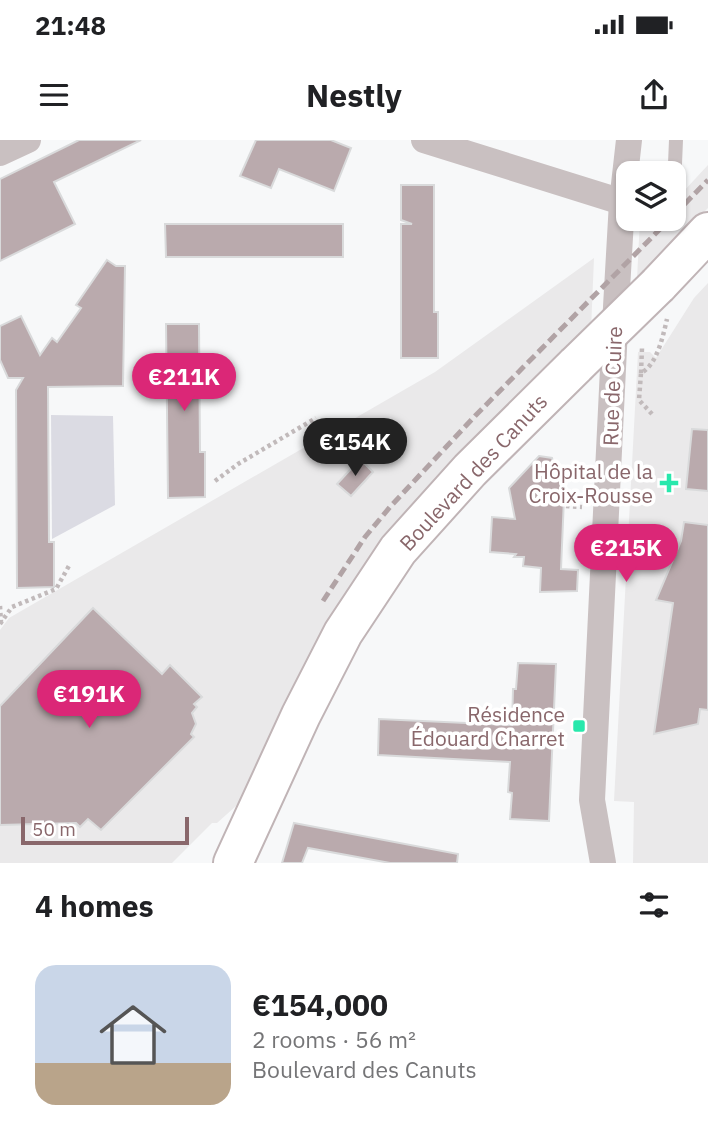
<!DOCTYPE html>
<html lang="en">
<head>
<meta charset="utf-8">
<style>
	body { margin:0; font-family:"IBM Plex Sans",sans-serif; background:#f2f2f2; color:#202124; height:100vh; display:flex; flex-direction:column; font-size:26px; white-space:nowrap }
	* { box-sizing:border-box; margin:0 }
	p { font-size:23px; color:#757577 }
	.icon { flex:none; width:38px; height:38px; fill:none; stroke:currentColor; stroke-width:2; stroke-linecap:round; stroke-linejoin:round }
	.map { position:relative; height:723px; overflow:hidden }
	.drawer { display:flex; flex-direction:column; background:#fff; flex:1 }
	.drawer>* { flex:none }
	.fabs { position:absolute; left:616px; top:21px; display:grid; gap:14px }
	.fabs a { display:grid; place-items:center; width:70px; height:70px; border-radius:14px; background:#fff; box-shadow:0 2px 5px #0004; font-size:35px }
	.scale { position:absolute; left:21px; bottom:18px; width:168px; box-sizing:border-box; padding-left:7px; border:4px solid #89676b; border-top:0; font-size:19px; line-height:24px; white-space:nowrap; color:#89676b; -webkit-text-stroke:5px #fff; paint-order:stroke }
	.price { position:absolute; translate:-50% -60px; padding:0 16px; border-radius:24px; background:#db2777; color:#fff; font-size:23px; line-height:46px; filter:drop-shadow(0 2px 4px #0008) }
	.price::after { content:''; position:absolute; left:50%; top:42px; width:21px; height:16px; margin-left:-10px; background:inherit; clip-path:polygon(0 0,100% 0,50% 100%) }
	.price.active { background:#222; color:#fff }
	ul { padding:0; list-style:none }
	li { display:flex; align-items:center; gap:21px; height:175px; padding:0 35px }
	li span { display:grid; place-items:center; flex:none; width:196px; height:140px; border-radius:21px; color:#555 }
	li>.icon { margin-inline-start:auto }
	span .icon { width:84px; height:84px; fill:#fffc; stroke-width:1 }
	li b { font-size:30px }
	h2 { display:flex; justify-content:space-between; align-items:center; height:84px; padding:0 35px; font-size:30px }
	.status { display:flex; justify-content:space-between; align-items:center; height:49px; padding:0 35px; background:#fff; direction:ltr }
	.status svg { height:19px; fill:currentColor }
	header { display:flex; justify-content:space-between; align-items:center; height:91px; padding:0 35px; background:#fff; font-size:32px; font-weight:700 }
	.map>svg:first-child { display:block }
	.built { fill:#eae9ea }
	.green { fill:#dbdbe3 }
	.building { fill:#baaaad; stroke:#d9dadb; stroke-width:2 }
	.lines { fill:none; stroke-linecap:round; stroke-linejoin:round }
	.secondary-casing { stroke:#c0b4b6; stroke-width:42 }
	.path { stroke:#c1babb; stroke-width:4.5; stroke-dasharray:3.5 3.5; stroke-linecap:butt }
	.lane { stroke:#c9c0c1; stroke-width:14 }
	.street { stroke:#c9c0c1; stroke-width:26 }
	.secondary { stroke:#fff; stroke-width:38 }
	.rail { stroke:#b1a3a5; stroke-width:5; stroke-dasharray:10 5; stroke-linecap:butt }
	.secondary-bridge-casing { stroke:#c0b4b6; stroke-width:42; stroke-linecap:butt }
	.secondary-bridge { stroke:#fff; stroke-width:38 }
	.poi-dot { fill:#28e8ac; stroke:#fff; stroke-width:2.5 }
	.labels { text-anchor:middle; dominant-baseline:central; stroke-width:7; stroke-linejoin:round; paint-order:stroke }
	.street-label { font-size:21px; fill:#89676b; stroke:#fff }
	.poi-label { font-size:21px; fill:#89676b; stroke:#fff; text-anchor:end }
</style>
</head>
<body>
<div class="status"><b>21:48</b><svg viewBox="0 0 49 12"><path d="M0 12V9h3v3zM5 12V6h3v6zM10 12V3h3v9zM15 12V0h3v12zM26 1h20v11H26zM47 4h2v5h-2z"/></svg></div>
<header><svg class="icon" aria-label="menu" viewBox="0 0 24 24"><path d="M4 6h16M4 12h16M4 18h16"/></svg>Nestly<svg class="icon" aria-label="share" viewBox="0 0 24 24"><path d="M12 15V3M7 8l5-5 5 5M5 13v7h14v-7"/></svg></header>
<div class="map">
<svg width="708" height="723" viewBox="0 0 708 723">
	<rect width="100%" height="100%" fill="#f7f8f9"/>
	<!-- built -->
	<g class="built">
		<path d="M708 25V68L637 139 640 79H674V58L683 52Z"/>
		<path d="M594 118 591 190 451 333 245 658 217 683H212L172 723H0V490L9 478 435 232Z"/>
		<path d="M708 143V723H633L634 662 614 661 638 212H650L656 218 694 158Z"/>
	</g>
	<!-- green -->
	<path class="green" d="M51 275 113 276 115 365 52 399Z"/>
	<!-- building -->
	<g class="building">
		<path d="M79 0H141L54 42 75 84 0 121V39Z"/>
		<path d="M256 0H331L351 8 334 51 279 29 271 48 240 36Z"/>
		<path d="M401 45H434V172H438V218H401V84H412L401 80Z"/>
		<path d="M165 84H343V117H166Z"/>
		<path d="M107 120 116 126H125L123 246 48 247 49 402H54V447L17 448 16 250 23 238H8L0 220V186L21 176 40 215 52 198 57 202 81 168 76 165Z"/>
		<path d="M166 184H199L200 312H205V357L168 358Z"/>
		<path d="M692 289 708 290V351L686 349Z"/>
		<path d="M539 316 552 318 554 326 565 334 561 429 578 430 577 451 540 452 541 428 523 426 524 417H514L516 414 490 412 492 377 515 379 509 348Z"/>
		<path d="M360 319 373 332 351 356 337 344Z"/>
		<path d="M684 382 708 385V570L700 569 698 584 654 594 673 463 656 460 681 401Z"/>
		<path d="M93 468 162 534 170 525 202 557 194 564 197 567 192 573 196 584 191 594 194 597 101 690 88 679 80 687 76 683 0 685V566Z"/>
		<path d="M518 523 556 524 549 681 510 679 512 653 508 652 510 622 378 615 379 579 512 585 513 549H516Z"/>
		<path d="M294 683 458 714 457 723H390L308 708 302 723H282Z"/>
	</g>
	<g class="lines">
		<defs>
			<g id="secondary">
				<path d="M658 145 708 92"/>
				<path d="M233 723 301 575 343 493 398 410 470 330 576 225"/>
			</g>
		</defs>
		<!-- secondary casing -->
		<use href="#secondary" class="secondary-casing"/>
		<!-- path -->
		<g class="path">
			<path d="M641 233 642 208"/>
			<path d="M652 274 639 260 641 233C657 225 663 196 667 179"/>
			<path d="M215 341 238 324 316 278"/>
			<path d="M566 366 582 367"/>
			<path d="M0 466 1 482"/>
			<path d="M0 484 12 467 56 449 70 424"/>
		</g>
		<!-- lane -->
		<path class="lane" d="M675 24 676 0"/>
		<!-- street -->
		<g class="street">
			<path d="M424 0 622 62"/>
			<path d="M0 13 28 0"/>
			<path d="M603 723 592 660 616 167 622 62 629 0"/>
		</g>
		<!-- secondary -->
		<use href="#secondary" class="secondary"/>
		<!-- rail -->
		<g class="rail">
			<path d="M674 75 708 40"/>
			<path d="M323 461 365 397 390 367 475 276 670 79"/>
		</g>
		<defs>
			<path id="secondary-bridge" d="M576 225 658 145"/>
		</defs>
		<!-- secondary-bridge casing -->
		<use href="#secondary-bridge" class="secondary-bridge-casing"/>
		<!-- secondary-bridge -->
		<use href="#secondary-bridge" class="secondary-bridge"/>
	</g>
	<!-- markers -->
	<g class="poi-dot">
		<path d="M665.5 332.5h7v7h7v7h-7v7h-7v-7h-7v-7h7z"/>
		<rect x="572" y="579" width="14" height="14" rx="3.5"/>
	</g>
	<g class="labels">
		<!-- street labels -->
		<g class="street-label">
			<text transform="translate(612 246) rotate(-88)">Rue de Cuire</text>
			<text transform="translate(473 332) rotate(-47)">Boulevard des Canuts</text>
		</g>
		<!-- poi labels -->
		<g class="poi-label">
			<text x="653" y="331">Hôpital de la<tspan x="653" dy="24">Croix-Rousse</tspan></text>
			<text x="565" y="574">Résidence<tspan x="565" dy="24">Édouard Charret</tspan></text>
		</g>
	</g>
</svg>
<div class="fabs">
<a><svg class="icon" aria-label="layers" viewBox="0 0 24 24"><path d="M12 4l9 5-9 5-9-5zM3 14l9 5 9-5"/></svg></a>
</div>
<div class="scale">50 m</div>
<b class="price" style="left:184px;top:273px">€211K</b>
<b class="price active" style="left:355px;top:338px">€154K</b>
<b class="price" style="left:626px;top:444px">€215K</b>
<b class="price" style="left:89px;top:590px">€191K</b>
</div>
<section class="drawer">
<h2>4 homes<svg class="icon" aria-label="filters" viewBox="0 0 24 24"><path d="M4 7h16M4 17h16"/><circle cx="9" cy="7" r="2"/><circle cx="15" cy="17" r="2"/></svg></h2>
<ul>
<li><span style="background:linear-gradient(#c9d6e8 70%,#b9a48a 0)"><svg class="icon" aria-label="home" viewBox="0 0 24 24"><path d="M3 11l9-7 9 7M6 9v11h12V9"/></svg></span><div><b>€154,000</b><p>2 rooms · 56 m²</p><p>Boulevard des Canuts</p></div></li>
</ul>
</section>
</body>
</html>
